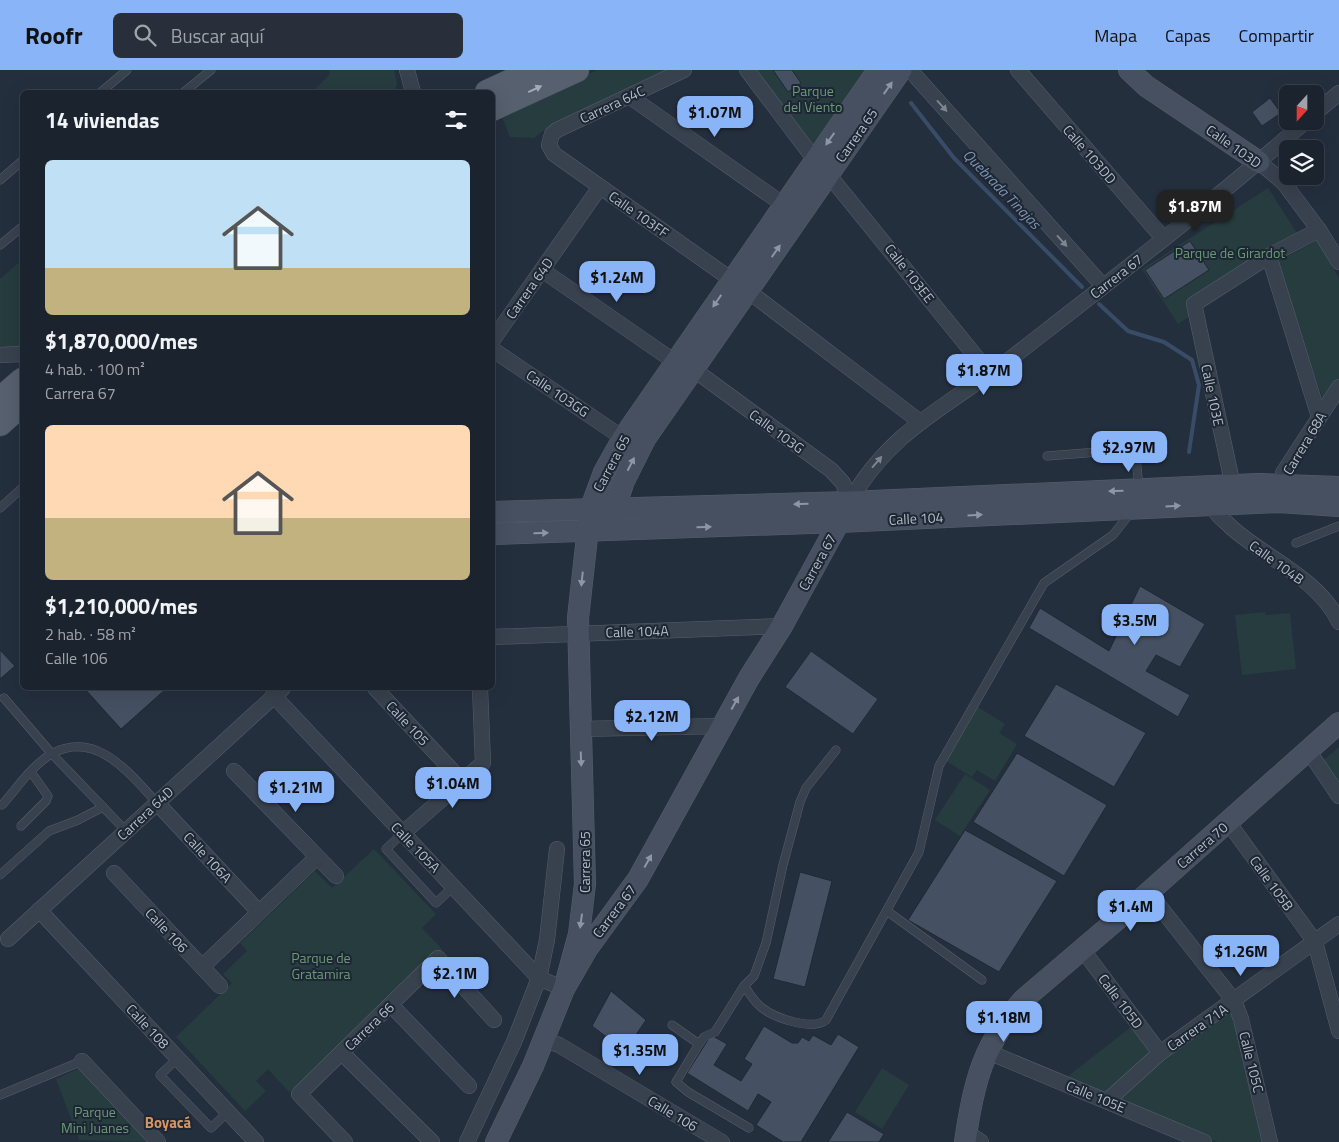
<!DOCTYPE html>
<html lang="es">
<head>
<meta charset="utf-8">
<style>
	body { margin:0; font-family:"Titillium Web",sans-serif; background:#282f3a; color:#f1f3f6; height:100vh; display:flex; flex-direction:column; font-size:19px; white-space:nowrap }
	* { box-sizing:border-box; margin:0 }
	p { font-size:16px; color:#a0a4aa }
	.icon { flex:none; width:28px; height:28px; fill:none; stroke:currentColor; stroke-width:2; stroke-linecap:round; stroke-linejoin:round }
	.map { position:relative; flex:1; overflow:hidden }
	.sheet { position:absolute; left:20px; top:20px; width:475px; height:600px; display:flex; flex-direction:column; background:#1b232e; border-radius:8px; box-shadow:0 5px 20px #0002,0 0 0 1px #39404a }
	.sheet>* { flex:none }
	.needle { width:32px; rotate:201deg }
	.tools { position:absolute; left:1279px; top:15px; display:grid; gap:10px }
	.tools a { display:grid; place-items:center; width:45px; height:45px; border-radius:8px; background:#1b232e; box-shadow:0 5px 20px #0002,0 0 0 1px #39404a; font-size:25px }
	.price { position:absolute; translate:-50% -42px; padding:0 11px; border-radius:10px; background:#8ab4f8; color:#111; font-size:16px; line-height:32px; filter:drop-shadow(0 1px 2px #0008) }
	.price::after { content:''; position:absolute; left:50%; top:30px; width:15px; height:11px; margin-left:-8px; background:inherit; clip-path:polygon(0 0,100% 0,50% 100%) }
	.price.on { background:#222; color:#fff }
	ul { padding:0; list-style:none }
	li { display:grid; align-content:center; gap:10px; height:265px; padding:0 25px }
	li span { display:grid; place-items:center; height:155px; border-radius:8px; color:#555 }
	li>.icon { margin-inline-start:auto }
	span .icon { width:90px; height:90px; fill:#fffc; stroke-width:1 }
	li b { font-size:21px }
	h2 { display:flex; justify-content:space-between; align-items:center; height:60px; padding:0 25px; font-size:21px }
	header { display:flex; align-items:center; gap:30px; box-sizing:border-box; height:70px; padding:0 25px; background:#8ab4f8; color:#111 }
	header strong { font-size:24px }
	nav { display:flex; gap:28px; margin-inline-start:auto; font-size:18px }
	.search { width:350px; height:45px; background:#282f3a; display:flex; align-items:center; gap:12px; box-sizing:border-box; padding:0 18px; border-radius:8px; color:#a0a4aa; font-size:19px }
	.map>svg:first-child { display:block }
	.green { fill:#263c3f }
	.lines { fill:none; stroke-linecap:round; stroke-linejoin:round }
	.stream { stroke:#394c67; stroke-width:4 }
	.building { fill:#455162; stroke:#1f2835 }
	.lane-casing { stroke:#565f6c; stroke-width:9 }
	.street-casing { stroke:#565f6c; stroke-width:16 }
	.secondary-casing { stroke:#565f6c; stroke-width:22 }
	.primary-casing { stroke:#414a57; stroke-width:25 }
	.lane { stroke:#38414e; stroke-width:8 }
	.street { stroke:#38414e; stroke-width:15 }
	.secondary { stroke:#465061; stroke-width:21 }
	.primary { stroke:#56606e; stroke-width:24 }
	.oneway { fill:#8e96a5 }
	.oneway2 { fill:#a1aab7 }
	.oneway3 { fill:#7c8592 }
	.labels { text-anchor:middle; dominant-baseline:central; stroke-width:4; stroke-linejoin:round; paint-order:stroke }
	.park-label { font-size:14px; fill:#6b9a76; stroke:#1d2633 }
	.street-label { font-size:14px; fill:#b4bcc9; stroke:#1d2633 }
	.water-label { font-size:15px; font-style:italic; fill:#7c92b1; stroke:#1d2633 }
	.neighbourhood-label { font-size:15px; font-weight:bold; fill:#d59563; stroke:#1d2633 }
</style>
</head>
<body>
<header>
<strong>Roofr</strong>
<div class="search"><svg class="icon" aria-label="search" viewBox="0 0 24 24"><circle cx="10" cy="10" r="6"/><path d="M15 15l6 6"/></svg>Buscar aquí</div>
<nav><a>Mapa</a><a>Capas</a><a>Compartir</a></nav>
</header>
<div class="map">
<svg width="1339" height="1072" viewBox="0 0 1339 1072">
	<rect width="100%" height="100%" fill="#242f3e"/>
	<!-- green -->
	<g class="green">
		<path d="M329 0H394L397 13 395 22H313L330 4Z"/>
		<path d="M597 0H675L548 57 534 68 510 67 501 45Z"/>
		<path d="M754 0H868L813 74Z"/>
		<path d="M1268 118 1304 174 1178 254 1142 199Z"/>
		<path d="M1318 170 1339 209V311L1324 332 1275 193Z"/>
		<path d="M22 190V276L0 279V209Z"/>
		<path d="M1265 542 1266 545 1290 543 1296 599 1242 605 1235 545Z"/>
		<path d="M978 637 1005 654 999 663 1017 674 995 711 977 700 972 707 946 691Z"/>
		<path d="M1339 677V721L1320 693Z"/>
		<path d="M965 704 990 720 960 766 935 750Z"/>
		<path d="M374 779 436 844 422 858 442 879 289 1022 268 999 256 1011 266 1021 245 1041 176 967 232 913 223 904 247 881 240 873 315 801 332 818Z"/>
		<path d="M1229 932 1270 1072H1217L1067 1007 1131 957 1157 992Z"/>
		<path d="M80 998 148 1072 79 1070 56 1009Z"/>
		<path d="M882 998 909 1015 882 1059 855 1042Z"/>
	</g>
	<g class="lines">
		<!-- stream -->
		<g class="stream">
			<path d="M911 33 954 88 1082 217"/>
			<path d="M1099 234 1128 261 1164 272 1192 290 1199 315 1189 382"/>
		</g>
	</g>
	<!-- building -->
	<g class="building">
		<path d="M773 0H792L801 13 788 22Z"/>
		<path d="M1270 28 1281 43 1262 56 1252 42Z"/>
		<path d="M1190 171 1209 200 1164 229 1145 200Z"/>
		<path d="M1140 516 1205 554 1180 597 1156 585 1146 601 1190 625 1178 647 1029 558 1040 538 1109 581Z"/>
		<path d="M0 580 15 596 0 609Z"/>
		<path d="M811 581 878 629 853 664 785 617Z"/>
		<path d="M1056 614 1146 663 1114 717 1024 666Z"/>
		<path d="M84 618H167L121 659Z"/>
		<path d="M1017 683 1107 735 1064 806 973 752Z"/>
		<path d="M965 760 1057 811 999 902 908 850Z"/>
		<path d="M800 802 832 811 805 917 773 909Z"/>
		<path d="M611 921 646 950 625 981 592 956Z"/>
		<path d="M764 956 792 973H798L802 967 809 971 813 965 831 975 838 964 859 977 801 1072H783L756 1055 771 1032 758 1024 748 1041 687 1003 711 965 727 974 714 995 741 1011 752 994 744 989Z"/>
		<path d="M847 1042 884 1064 879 1072H828Z"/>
	</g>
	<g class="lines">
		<defs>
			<g id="lane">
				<path d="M101 22 127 0"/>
				<path d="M184 22 211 0"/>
				<path d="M0 110 22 91"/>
				<path d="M0 175 22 157"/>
				<path d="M1047 386 1124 380 1132 382 1136 388 1139 417"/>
				<path d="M0 438 22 418"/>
				<path d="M1296 473 1339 456"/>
				<path d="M4 628 52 684 126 761"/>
				<path d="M2 735C17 718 33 694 53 683 97 660 130 704 157 733"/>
				<path d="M21 756 46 731 48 726 31 702"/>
				<path d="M403 763 386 779 436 833 453 817"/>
				<path d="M0 805 49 761 78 750 103 737"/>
				<path d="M887 841 982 910"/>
				<path d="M744 916 754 906 766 873 783 795 800 732 806 718 836 680"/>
				<path d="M672 955 699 974 704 967 715 962 744 916C749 922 754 932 761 937 774 948 812 961 826 950L919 782 939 696 1044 513 1113 465 1131 442"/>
				<path d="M699 974 676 1012 688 1022 749 1058"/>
				<path d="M178 988 160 1005 211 1058 228 1042"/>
				<path d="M0 1025 82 991"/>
			</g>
			<g id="street">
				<path d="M407 0 413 22"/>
				<path d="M684 0 557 60 552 64 549 75 554 84 732 210"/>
				<path d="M747 0 815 90"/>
				<path d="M910 0 1103 216"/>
				<path d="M1018 0 1163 168"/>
				<path d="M629 26 784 135"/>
				<path d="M1315 43 1339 23"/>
				<path d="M1259 92 1283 112 1319 160 1339 192"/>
				<path d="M828 104 990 304"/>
				<path d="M1269 186 1319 347"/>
				<path d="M542 200 675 292"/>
				<path d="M748 221 919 351"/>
				<path d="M492 271 600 117"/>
				<path d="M492 279 623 368"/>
				<path d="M0 285 22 284"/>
				<path d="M693 299 831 400 843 413 850 432"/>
				<path d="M1233 416 1194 234 1269 186 1319 160"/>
				<path d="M1280 424 1283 403 1339 317"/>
				<path d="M850 432C889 360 952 334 1014 286 1113 209 1212 133 1306 51"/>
				<path d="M1212 435C1216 445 1224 450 1232 458 1266 488 1319 509 1339 552"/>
				<path d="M492 567 782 556"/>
				<path d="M375 618 462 711"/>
				<path d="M273 625 539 908 564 919"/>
				<path d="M580 659 723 656"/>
				<path d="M1308 680 1339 726"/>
				<path d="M234 701 336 806"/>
				<path d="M157 733 259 842"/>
				<path d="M1228 752 1315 872 1339 961"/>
				<path d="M403 763 483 693 480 618"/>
				<path d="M114 803 220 916"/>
				<path d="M1149 823 1234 931 1241 949 1270 1072"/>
				<path d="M39 840 256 1072"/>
				<path d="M8 869 283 618"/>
				<path d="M1082 879 1160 983"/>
				<path d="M202 897 317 787"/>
				<path d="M391 935 469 1016"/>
				<path d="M545 970 559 975 722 1072"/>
				<path d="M986 981 1204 1072"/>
				<path d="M342 983 432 1072"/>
				<path d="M82 991 158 1072"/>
				<path d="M1108 1030 1160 983 1339 854"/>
				<path d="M966 1062 981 1072"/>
				<path d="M345 1072 299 1024 438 888 494 950"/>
				<path d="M467 1072 514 972 539 908 547 870 557 779"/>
			</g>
			<g id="secondary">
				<path d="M1129 0 1146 16 1259 92"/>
				<path d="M492 442 850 432 1259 414 1339 417"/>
				<path d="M610 452 624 411 645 369 901 0"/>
				<path d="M492 464 839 452 1279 432 1339 436"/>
				<path d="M564 919 579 864 585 814 578 548 590 440 604 402 623 368 878 0"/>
				<path d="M496 1072 533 996 564 919 587 879 638 809 749 608 782 556 845 441"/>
				<path d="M965 1072C973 1015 983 972 1024 929L1140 830 1339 653"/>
			</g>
			<g id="primary">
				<path d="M487 22 535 0"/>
				<path d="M492 39 577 0"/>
				<path d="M0 329 22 310"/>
				<path d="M0 354 22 334"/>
			</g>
		</defs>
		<!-- lane casing -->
		<use href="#lane" class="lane-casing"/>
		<!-- street casing -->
		<use href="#street" class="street-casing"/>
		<!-- secondary casing -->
		<use href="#secondary" class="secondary-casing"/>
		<!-- primary casing -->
		<use href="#primary" class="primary-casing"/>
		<!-- lane -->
		<use href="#lane" class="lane"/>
		<!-- street -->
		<use href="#street" class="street"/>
		<!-- secondary -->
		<use href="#secondary" class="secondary"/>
		<!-- primary -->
		<use href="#primary" class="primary"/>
	</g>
	<!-- one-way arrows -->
	<defs><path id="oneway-solid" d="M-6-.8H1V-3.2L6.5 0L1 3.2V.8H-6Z" transform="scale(1.25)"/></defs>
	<g class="oneway">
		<use href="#oneway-solid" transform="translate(888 18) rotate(-55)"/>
		<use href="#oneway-solid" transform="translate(830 69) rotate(125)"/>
		<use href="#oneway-solid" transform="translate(776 181) rotate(-55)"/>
		<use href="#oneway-solid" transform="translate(717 231) rotate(125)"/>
		<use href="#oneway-solid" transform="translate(631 394) rotate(-63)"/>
		<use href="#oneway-solid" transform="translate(1116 421) rotate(178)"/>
		<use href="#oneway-solid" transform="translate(801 434) rotate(178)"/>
		<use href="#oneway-solid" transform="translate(1173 436) rotate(-3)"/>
		<use href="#oneway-solid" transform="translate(975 445) rotate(-3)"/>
		<use href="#oneway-solid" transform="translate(704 457) rotate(-2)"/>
		<use href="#oneway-solid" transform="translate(541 463) rotate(-2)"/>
		<use href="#oneway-solid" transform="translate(582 509) rotate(96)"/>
		<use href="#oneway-solid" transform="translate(735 633) rotate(-61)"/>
		<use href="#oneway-solid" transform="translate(581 689) rotate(88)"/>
		<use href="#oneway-solid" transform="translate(648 791) rotate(-61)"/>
		<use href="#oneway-solid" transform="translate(581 851) rotate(98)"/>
	</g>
	<use class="oneway2" href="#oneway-solid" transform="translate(535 19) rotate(-25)"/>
	<g class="oneway3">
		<use href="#oneway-solid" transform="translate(942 36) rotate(48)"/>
		<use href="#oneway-solid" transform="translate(1062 171) rotate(48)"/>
		<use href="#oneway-solid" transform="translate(877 392) rotate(-49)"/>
	</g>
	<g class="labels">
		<!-- park labels -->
		<g class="park-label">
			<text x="813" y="20">Parque<tspan x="813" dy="16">del Viento</tspan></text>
			<text x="1230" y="182">Parque de Girardot</text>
			<text x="321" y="887">Parque de<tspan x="321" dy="16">Gratamira</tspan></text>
			<text x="95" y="1041">Parque<tspan x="95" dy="16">Mini Juanes</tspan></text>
		</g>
		<!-- street labels -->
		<g class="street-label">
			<text transform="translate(612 34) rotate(-25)">Carrera 64C</text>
			<text transform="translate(856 65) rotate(-55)">Carrera 65</text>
			<text transform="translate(1234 76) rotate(35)">Calle 103D</text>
			<text transform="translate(1090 84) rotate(49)">Calle 103DD</text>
			<text transform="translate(639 144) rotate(35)">Calle 103FF</text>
			<text transform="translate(910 203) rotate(52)">Calle 103EE</text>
			<text transform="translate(1116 206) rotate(-38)">Carrera 67</text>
			<text transform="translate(529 218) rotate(-55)">Carrera 64D</text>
			<text transform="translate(558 323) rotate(34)">Calle 103GG</text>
			<text transform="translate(1213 325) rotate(78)">Calle 103E</text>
			<text transform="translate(777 361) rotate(36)">Calle 103G</text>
			<text transform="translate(1304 373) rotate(-59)">Carrera 68A</text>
			<text transform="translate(611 393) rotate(-62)">Carrera 65</text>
			<text transform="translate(916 448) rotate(-3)">Calle 104</text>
			<text transform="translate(817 492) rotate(-61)">Carrera 67</text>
			<text transform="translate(1277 492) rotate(36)">Calle 104B</text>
			<text transform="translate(637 561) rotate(-2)">Calle 104A</text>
			<text transform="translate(408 653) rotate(47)">Calle 105</text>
			<text transform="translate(145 743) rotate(-43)">Carrera 64D</text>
			<text transform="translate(1202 775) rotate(-41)">Carrera 70</text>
			<text transform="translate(416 777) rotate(46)">Calle 105A</text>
			<text transform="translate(208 787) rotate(47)">Calle 106A</text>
			<text transform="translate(584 792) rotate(-90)">Carrera 65</text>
			<text transform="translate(1272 813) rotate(54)">Calle 105B</text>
			<text transform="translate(614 841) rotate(-53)">Carrera 67</text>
			<text transform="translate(167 860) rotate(47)">Calle 106</text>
			<text transform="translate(1121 931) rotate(53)">Calle 105D</text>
			<text transform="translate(148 956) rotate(47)">Calle 108</text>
			<text transform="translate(369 956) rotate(-44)">Carrera 66</text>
			<text transform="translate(1197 957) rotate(-35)">Carrera 71A</text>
			<text transform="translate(1252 992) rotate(76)">Calle 105C</text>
			<text transform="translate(1096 1026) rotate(22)">Calle 105E</text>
			<text transform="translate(673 1043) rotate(31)">Calle 106</text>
		</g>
		<!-- water labels -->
		<g class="water-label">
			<text transform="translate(1002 119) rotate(46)">Quebrada Tinajas</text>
		</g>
		<!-- neighbourhood labels -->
		<g class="neighbourhood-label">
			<text x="168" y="1052">Boyacá</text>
		</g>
	</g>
</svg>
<div class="tools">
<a><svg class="needle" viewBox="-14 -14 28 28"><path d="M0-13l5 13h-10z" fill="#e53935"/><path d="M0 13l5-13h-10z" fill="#a0a4aa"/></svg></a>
<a><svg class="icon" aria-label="layers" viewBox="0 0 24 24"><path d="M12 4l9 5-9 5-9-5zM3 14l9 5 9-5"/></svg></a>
</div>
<b class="price" style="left:715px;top:68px">$1.07M</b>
<b class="price on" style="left:1195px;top:162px">$1.87M</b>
<b class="price" style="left:617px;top:233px">$1.24M</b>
<b class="price" style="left:984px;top:326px">$1.87M</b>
<b class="price" style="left:1129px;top:403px">$2.97M</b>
<b class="price" style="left:1135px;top:576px">$3.5M</b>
<b class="price" style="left:652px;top:672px">$2.12M</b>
<b class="price" style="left:453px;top:739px">$1.04M</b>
<b class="price" style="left:296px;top:743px">$1.21M</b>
<b class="price" style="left:1131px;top:862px">$1.4M</b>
<b class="price" style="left:1241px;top:907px">$1.26M</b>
<b class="price" style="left:455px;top:929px">$2.1M</b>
<b class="price" style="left:1004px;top:973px">$1.18M</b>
<b class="price" style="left:640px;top:1006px">$1.35M</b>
<section class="sheet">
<h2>14 viviendas<svg class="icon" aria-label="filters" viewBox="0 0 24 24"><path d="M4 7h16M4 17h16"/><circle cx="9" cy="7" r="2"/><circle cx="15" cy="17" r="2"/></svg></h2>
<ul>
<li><span style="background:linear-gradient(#bfe0f5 70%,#c2b280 0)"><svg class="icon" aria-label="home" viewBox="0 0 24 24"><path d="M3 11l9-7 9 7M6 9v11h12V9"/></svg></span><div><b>$1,870,000/mes</b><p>4 hab. · 100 m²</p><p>Carrera 67</p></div></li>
<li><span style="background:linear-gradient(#ffd9b3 60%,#c2b280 0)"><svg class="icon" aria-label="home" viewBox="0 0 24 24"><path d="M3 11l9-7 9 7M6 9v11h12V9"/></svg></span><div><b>$1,210,000/mes</b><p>2 hab. · 58 m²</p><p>Calle 106</p></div></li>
</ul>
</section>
</div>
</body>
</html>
